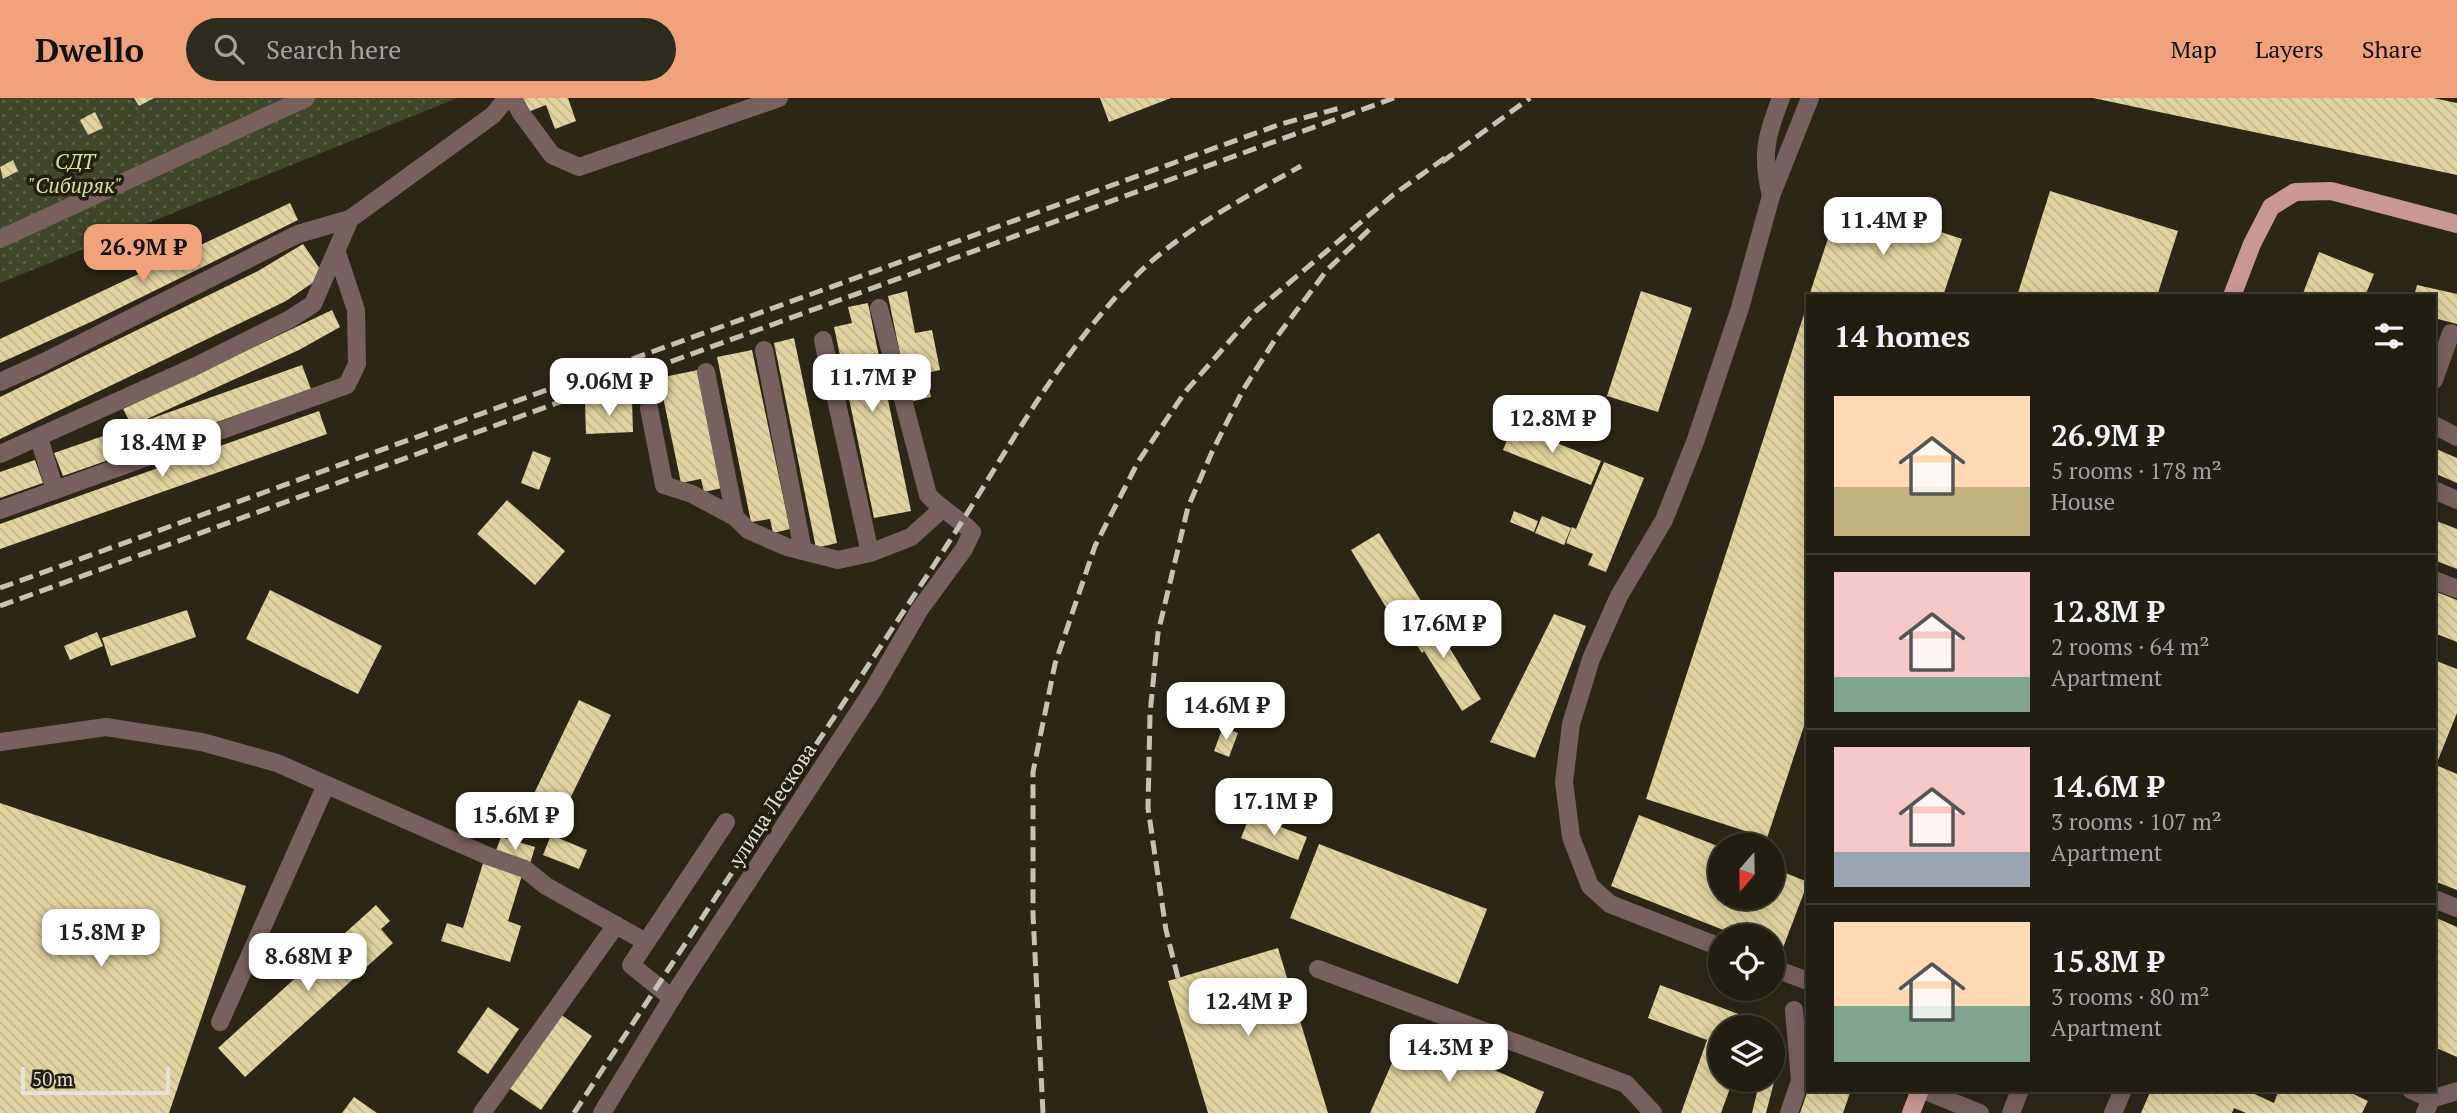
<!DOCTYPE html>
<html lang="en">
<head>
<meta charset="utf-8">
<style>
	body { margin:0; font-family:"PT Serif",serif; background:#2d2a1e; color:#f1f3f6; height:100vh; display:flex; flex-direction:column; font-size:26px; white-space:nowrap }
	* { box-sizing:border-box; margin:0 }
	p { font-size:23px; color:#a2a29f }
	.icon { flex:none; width:38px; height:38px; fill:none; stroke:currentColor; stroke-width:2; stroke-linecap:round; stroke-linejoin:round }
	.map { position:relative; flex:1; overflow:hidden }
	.sheet { position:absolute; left:1806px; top:196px; width:630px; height:798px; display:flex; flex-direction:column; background:#211d10; border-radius:0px; box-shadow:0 4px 18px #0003,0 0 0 2px #3e3b30 }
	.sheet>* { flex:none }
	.needle { width:46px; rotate:200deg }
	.fabs { position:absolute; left:1708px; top:735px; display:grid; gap:14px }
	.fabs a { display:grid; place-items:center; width:77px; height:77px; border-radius:50%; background:#211d10; box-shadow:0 4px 18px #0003,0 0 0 2px #3e3b30; font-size:35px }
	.scale { position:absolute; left:21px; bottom:18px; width:149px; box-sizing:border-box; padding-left:7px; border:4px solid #e5e2d6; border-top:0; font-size:19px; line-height:24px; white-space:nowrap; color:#e5e2d6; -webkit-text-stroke:5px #221e0c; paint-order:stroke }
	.price { position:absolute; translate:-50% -60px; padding:0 16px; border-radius:14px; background:#fff; color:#222; font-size:23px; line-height:46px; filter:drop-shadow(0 2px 4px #0008) }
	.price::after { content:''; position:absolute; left:50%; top:42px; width:21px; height:16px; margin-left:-10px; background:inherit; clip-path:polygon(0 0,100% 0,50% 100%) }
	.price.active { background:#f1a27b; color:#111 }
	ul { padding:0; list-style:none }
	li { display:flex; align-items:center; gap:21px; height:175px; padding:0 28px }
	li+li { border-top:2px solid #3e3b30 }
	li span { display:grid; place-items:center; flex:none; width:196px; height:140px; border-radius:0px; color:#555 }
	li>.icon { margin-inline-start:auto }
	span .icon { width:84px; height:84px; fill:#fffc; stroke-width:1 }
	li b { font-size:30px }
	h2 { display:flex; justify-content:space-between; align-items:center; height:84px; padding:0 28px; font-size:30px }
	header { display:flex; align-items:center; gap:42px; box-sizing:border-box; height:98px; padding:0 35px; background:#f1a27b; color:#111 }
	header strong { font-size:33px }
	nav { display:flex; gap:38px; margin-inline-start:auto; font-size:24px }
	.search { width:490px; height:63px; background:#2d2a1e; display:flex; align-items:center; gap:18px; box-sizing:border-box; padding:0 24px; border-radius:38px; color:#a2a29f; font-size:26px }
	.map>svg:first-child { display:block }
	.garden { fill:url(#garden-dots) }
	.building { fill:url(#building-back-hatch) }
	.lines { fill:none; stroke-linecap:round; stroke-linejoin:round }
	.minor { stroke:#78605e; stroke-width:18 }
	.major { stroke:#c99894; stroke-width:18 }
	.rail { stroke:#c5c1b4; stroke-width:5; stroke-dasharray:14 7; stroke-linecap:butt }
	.labels { text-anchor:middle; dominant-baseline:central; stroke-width:7; stroke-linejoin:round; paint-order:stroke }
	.park-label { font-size:21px; font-style:italic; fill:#d1e195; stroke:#221e0c }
	.street-label { font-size:21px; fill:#e5e2d6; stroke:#221e0c }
</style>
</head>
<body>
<header>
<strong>Dwello</strong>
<div class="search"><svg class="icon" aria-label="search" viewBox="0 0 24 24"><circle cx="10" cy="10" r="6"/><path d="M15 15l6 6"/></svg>Search here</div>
<nav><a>Map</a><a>Layers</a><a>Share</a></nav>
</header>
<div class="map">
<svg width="2457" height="1015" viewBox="0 0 2457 1015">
	<defs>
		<pattern id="garden-dots" width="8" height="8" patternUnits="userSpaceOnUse" patternTransform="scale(1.75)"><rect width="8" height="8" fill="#404728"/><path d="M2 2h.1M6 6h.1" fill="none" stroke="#5b6146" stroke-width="1.8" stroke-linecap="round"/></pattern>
		<pattern id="building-back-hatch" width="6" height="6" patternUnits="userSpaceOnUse" patternTransform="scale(1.75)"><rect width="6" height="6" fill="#e2d4a0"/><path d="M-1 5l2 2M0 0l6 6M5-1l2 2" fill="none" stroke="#c3b78d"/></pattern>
	</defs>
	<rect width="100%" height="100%" fill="#2c2715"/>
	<!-- garden -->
	<path class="garden" d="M0 0H457L0 185Z"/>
	<!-- building -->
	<g class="building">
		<path d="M134 0H154L139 8Z"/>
		<path d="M523 0H568L576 23 555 31 546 7 528 14Z"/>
		<path d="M1100 0H1171L1109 24Z"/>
		<path d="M2093 0H2433L2457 5V77Z"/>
		<path d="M95 14 103 30 88 37 80 22Z"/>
		<path d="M13 62 18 73 3 81 0 69Z"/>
		<path d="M2050 93 2178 133 2157 198H2017Z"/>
		<path d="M1841 101 1962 141 1943 198H1809Z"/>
		<path d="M290 105 298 122 93 223 0 265V241Z"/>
		<path d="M303 146 324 177 286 203 0 341V299L258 173Z"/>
		<path d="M2319 154 2374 176 2365 198H2302Z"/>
		<path d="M2417 187 2457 196V226L2434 220V198H2414Z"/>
		<path d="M907 193 915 235 932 232 940 272 926 275 931 299 910 304 888 198Z"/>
		<path d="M1641 193 1692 210 1658 314 1607 298Z"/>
		<path d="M1808 204V616L1767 740 1646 701Z"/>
		<path d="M868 205 911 413 874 420 834 229 852 225 848 209Z"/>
		<path d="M332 212 340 229 299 252 136 326 302 267 311 291 63 378 54 355 132 328 123 311Z"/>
		<path d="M794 240 837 445 816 450 774 245Z"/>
		<path d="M752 252 790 431 773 435 770 421 751 424 717 259Z"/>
		<path d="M698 272 722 390 704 394 701 381 681 385 659 280Z"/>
		<path d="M632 303 633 334 586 336 585 305Z"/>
		<path d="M319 313 327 336 0 451V426Z"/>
		<path d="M1513 327 1601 363 1591 387 1503 352Z"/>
		<path d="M2434 350 2457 360V385L2434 375Z"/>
		<path d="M533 353 551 360 539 392 521 385Z"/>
		<path d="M35 362 43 385 0 400V374Z"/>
		<path d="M1604 364 1644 380 1606 474 1588 467 1593 456 1566 445 1572 429 1576 431Z"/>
		<path d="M507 402 565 453 535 487 477 436Z"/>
		<path d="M1514 413 1538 423 1534 434 1510 424Z"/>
		<path d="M1542 418 1571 430 1564 447 1535 435Z"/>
		<path d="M2434 422 2457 431V471L2434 462Z"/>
		<path d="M1379 435 1426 511 1398 529 1351 452Z"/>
		<path d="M270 492 382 548 358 596 246 541Z"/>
		<path d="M2434 493 2457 502V544L2434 535Z"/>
		<path d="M187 512 196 539 111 568 102 540Z"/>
		<path d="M1432 514 1447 539 1444 541 1481 601 1462 613 1424 553 1422 555 1406 530Z"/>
		<path d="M1554 516 1586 528 1535 660 1490 644Z"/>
		<path d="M97 534 103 548 70 562 64 548Z"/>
		<path d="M2434 562 2457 571V615L2436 667 2457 676V792L2434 783Z"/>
		<path d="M579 602 611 617 559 723 528 708Z"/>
		<path d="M1223 629 1238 635 1229 659 1214 653Z"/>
		<path d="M0 705 246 788 169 1015H0Z"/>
		<path d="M1250 717 1307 739 1298 762 1241 740Z"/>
		<path d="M1639 717 1720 749V800H1773V770L1808 784 1781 855 1773 852V838H1739L1611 788Z"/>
		<path d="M551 737 587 752 579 771 543 757Z"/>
		<path d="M501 739 535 749 529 769 494 758Z"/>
		<path d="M1319 746 1487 811 1458 886 1290 820Z"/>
		<path d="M484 762 523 774 508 823 521 828 510 864 441 843 447 825 463 830Z"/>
		<path d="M376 807 390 823 381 831 393 845 245 979 218 950Z"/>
		<path d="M2434 819 2457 829V959L2434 949Z"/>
		<path d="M1278 850 1328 1015H1208L1168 883Z"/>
		<path d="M1660 887 1755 922 1752 929H1720V982H1733L1721 1015H1681L1707 942 1648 920Z"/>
		<path d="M488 909 519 931 488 976 457 954Z"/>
		<path d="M560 916 592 938 541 1012 509 990Z"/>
		<path d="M1406 933 1544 994 1535 1015H1370Z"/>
		<path d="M1773 963 1779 965 1766 1015H1752L1760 982H1773Z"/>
		<path d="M1808 992H1851L1843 1015H1800Z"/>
		<path d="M2151 992H2246L2274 1005 2279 992H2345L2368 1003 2362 1015H2246L2234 1010 2232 1015H2141Z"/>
		<path d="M354 999 377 1015H342Z"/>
	</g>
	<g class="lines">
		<!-- minor -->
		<g class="minor">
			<path d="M513 0 521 15 552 57 579 69 779 0"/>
			<path d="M1771 98C1761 57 1766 38 1781 0"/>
			<path d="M0 141 306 0"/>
			<path d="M823 242 870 455"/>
			<path d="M764 252 803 453"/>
			<path d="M706 274 735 419"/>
			<path d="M2434 282 2451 235"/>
			<path d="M0 284 42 265 298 136 350 121"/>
			<path d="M649 310 664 387 692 396 735 419 748 432 787 449 838 462 870 455 911 439 942 411"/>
			<path d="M2434 327 2457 339"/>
			<path d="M39 340 55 392"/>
			<path d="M0 356 194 269 290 221 313 206 350 121 493 17 507 0"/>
			<path d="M2434 392 2457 402"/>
			<path d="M0 412 347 287 357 266 356 212 337 155"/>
			<path d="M2434 482 2457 491"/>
			<path d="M0 644 106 629 202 644 277 665 488 758 525 771 546 788 646 844"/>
			<path d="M2434 801 2457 810"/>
			<path d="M1720 849 1610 806 1590 788 1571 739 1564 684 1571 626 1591 561 1619 498 1664 422 1695 344 1740 210 1771 98 1810 0"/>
			<path d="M1773 870 1808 883"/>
			<path d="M1318 871 1626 986 1653 1015"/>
			<path d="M672 900 631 867 726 724"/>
			<path d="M220 924 326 687"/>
			<path d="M1923 992 1980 1015"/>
			<path d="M2411 992 2431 1001"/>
			<path d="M482 1015 616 827"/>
			<path d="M602 1015 680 887 873 592 920 511 964 451 972 434C958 420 941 411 928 397L879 210"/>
			<path d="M1789 1015 1800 983 1794 912"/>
			<path d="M2011 1015 2020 992"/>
			<path d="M2113 1015 2123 992"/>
			<path d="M2425 1015 2431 1001 2457 993"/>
		</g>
		<!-- major -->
		<g class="major">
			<path d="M2232 198 2252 146 2271 109 2295 94 2331 93 2457 126"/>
			<path d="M1911 1015 1920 992"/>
		</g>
		<!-- rail -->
		<g class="rail">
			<path d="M1442 64 1530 0"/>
			<path d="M0 490 1281 26 1344 9"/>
			<path d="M0 508 1394 0"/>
			<path d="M1178 880 1166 832 1148 710 1150 616 1158 535 1188 409 1212 354 1243 292 1276 240 1327 172 1373 128"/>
			<path d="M574 1015C694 832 814 650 934 467 998 371 1050 266 1131 183 1176 135 1244 100 1301 68"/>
			<path d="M1043 1015 1033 817V674L1055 566 1095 448 1138 364 1185 294 1257 212 1393 97 1449 57"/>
		</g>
	</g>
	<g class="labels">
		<!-- park labels -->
		<g class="park-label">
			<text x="75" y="63">СДТ<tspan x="75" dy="24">"Сибиряк"</tspan></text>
		</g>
		<!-- street labels -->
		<g class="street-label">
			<text transform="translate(772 706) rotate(-57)">улица Лескова</text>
		</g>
	</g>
</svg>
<div class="fabs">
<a><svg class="needle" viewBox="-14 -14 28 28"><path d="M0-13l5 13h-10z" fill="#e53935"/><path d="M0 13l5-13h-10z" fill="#a2a29f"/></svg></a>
<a><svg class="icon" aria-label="locate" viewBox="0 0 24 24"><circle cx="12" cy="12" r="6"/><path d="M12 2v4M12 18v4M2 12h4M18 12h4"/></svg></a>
<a><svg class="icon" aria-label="layers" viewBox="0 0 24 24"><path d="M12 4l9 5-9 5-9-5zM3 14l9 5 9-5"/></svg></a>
</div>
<div class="scale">50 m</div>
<b class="price" style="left:1883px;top:159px">11.4M ₽</b>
<b class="price active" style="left:143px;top:186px">26.9M ₽</b>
<b class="price" style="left:872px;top:316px">11.7M ₽</b>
<b class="price" style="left:609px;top:320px">9.06M ₽</b>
<b class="price" style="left:1552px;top:357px">12.8M ₽</b>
<b class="price" style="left:162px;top:381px">18.4M ₽</b>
<b class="price" style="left:1443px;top:562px">17.6M ₽</b>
<b class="price" style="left:1226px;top:644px">14.6M ₽</b>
<b class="price" style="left:1274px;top:740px">17.1M ₽</b>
<b class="price" style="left:515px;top:754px">15.6M ₽</b>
<b class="price" style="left:101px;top:871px">15.8M ₽</b>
<b class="price" style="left:308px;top:895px">8.68M ₽</b>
<b class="price" style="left:1248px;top:940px">12.4M ₽</b>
<b class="price" style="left:1449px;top:986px">14.3M ₽</b>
<section class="sheet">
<h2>14 homes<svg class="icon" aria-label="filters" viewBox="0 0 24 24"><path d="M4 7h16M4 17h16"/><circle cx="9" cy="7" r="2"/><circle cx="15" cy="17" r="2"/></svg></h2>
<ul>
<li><span style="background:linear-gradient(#ffd9b3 65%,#c2b280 0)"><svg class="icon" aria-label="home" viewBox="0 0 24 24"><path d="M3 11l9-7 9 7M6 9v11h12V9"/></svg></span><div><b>26.9M ₽</b><p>5 rooms · 178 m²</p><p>House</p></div></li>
<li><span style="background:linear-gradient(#f6c9c9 75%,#7fa58c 0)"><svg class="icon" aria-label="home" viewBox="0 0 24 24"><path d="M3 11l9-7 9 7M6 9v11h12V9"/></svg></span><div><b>12.8M ₽</b><p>2 rooms · 64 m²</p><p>Apartment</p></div></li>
<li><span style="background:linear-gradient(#f6c9c9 75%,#9aa5b1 0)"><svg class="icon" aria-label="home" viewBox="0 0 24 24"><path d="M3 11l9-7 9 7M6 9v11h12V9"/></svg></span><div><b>14.6M ₽</b><p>3 rooms · 107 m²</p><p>Apartment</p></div></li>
<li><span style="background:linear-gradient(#ffd9b3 60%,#7fa58c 0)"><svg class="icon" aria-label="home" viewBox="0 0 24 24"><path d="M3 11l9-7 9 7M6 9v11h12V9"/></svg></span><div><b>15.8M ₽</b><p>3 rooms · 80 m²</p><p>Apartment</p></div></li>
</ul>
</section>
</div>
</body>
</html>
